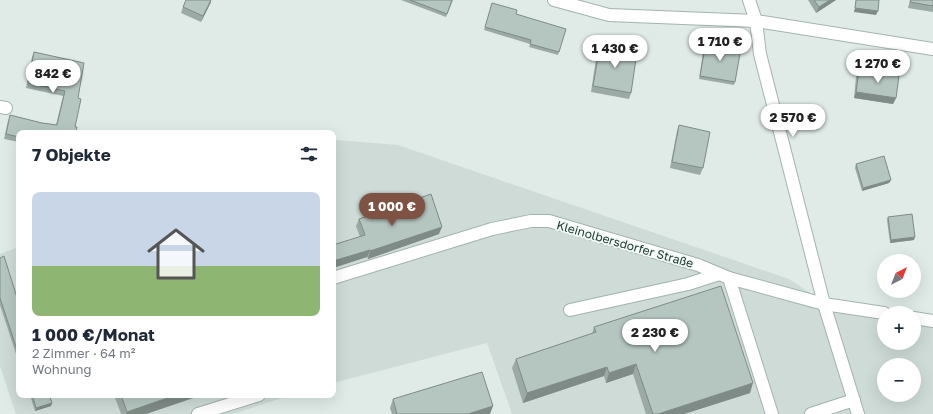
<!DOCTYPE html>
<html lang="de">
<head>
<meta charset="utf-8">
<style>
	body { margin:0; font-family:"Golos Text",sans-serif; background:#f6f6f7; color:#1f2937; height:100vh; display:flex; flex-direction:column; font-size:15px; white-space:nowrap }
	* { box-sizing:border-box; margin:0 }
	p { font-size:13px; color:#747a83 }
	.icon { flex:none; width:22px; height:22px; fill:none; stroke:currentColor; stroke-width:2; stroke-linecap:round; stroke-linejoin:round }
	.map { position:relative; flex:1; overflow:hidden }
	.details { position:absolute; left:16px; top:130px; width:320px; height:268px; display:flex; flex-direction:column; background:#fff; border-radius:8px; box-shadow:0 4px 16px #0002 }
	.details>* { flex:none }
	.needle { width:26px; rotate:42deg }
	.fabs { position:absolute; left:877px; top:254px; display:grid; gap:8px }
	.fabs a { display:grid; place-items:center; width:44px; height:44px; border-radius:50%; background:#fff; box-shadow:0 4px 16px #0002; font-size:20px }
	.price { position:absolute; translate:-50% -34px; padding:0 9px; border-radius:14px; background:#fff; color:#222; font-size:13px; line-height:26px; filter:drop-shadow(0 1px 2px #0008) }
	.price::after { content:''; position:absolute; left:50%; top:24px; width:12px; height:9px; margin-left:-6px; background:inherit; clip-path:polygon(0 0,100% 0,50% 100%) }
	.price.active { background:#7f5344; color:#fff }
	ul { padding:0; list-style:none }
	li { display:grid; align-content:center; gap:8px; height:212px; padding:0 16px }
	li+li { border-top:1px solid #e0e1e3 }
	li span { display:grid; place-items:center; height:124px; border-radius:8px; color:#555 }
	li>.icon { margin-inline-start:auto }
	span .icon { width:72px; height:72px; fill:#fffc; stroke-width:1 }
	li b { font-size:17px }
	h2 { display:flex; justify-content:space-between; align-items:center; height:48px; padding:0 16px; font-size:17px }
	.map>svg:first-child { display:block }
	.built { fill:#cedbd6; fill-rule:evenodd }
	.lines { fill:none; stroke-linecap:round; stroke-linejoin:round }
	.minor-casing { stroke:#a3b3ae; stroke-width:14 }
	.minor { stroke:#fff; stroke-width:12 }
	.wall { fill:#9caaa5 }
	.shaded-wall { fill:#7f8b86 }
	.building { fill:#b5c6c0; stroke:#7f8b86 }
	.labels { text-anchor:middle; dominant-baseline:central; stroke-width:3.5; stroke-linejoin:round; paint-order:stroke }
	.street-label { font-size:12px; fill:#203c36; stroke:#f1f8f5 }
</style>
</head>
<body>
<div class="map">
<svg width="933" height="414" viewBox="0 0 933 414">
	<rect width="100%" height="100%" fill="#e0ebe7"/>
	<!-- built -->
	<g class="built">
		<path d="M336 140 398 145 789 279 838 311 884 319V343H914V323L933 326V414H512L487 343 333 383V141ZM884 365H914V395H884Z"/>
		<path d="M19 247V395H291L233 414H16L0 366V254Z"/>
	</g>
	<g class="lines">
		<defs>
			<g id="minor">
				<path d="M554 0 609 15 756 21 933 49"/>
				<path d="M749 0 756 21 760 54 824 304 858 414"/>
				<path d="M0 107 6 108"/>
				<path d="M333 278 492 229 531 221H549L698 265 729 278 824 304 884 313"/>
				<path d="M729 278 772 414"/>
				<path d="M570 310 688 284 719 274"/>
				<path d="M914 318 933 321"/>
				<path d="M198 414 259 395"/>
				<path d="M811 414 854 400"/>
			</g>
		</defs>
		<!-- minor casing -->
		<use href="#minor" class="minor-casing"/>
		<!-- minor -->
		<use href="#minor" class="minor"/>
	</g>
	<!-- wall -->
	<g class="wall">
		<path d="M401 0H453L446 17Z"/>
		<path d="M808 0H836L816 13Z"/>
		<path d="M910 0H933V12L908 8Z"/>
		<path d="M211 2 201 22 181 13 183 7Z"/>
		<path d="M492 3 516 14 559 52 558 55 529 47 530 44 484 30Z"/>
		<path d="M706 42 735 82 734 85 699 79 704 45Z"/>
		<path d="M600 46 631 93 629 99 591 92 597 52Z"/>
		<path d="M34 52 78 98 75 127 19 133V142L4 139 8 121 10 115 42 123 56 125 63 96 26 88 32 57Z"/>
		<path d="M859 71 896 98 893 104 854 98 856 77Z"/>
		<path d="M679 125 703 168 700 175 670 168 677 131Z"/>
		<path d="M856 164 891 180 889 183 862 191 855 168Z"/>
		<path d="M888 217 914 240 890 243 887 220Z"/>
		<path d="M359 219 439 234 368 259 367 257 333 268V245L360 237 356 226Z"/>
		<path d="M0 258 19 304V363L0 305Z"/>
		<path d="M594 327 750 393 684 414H646L633 374 606 383 604 376 523 403 512 368 516 359 592 334Z"/>
		<path d="M30 395H49L52 403 51 406 35 411Z"/>
		<path d="M114 395H202L146 414H121Z"/>
		<path d="M393 399 490 414H392L390 408Z"/>
	</g>
	<!-- shaded-wall -->
	<g class="shaded-wall">
		<path d="M211 0V2L201 22 203 16Z"/>
		<path d="M830 0H836L816 13 819 7Z"/>
		<path d="M855 8 878 11 876 15 854 12Z"/>
		<path d="M856 92 896 98 893 104 854 98Z"/>
		<path d="M891 180 889 183 862 191 863 188Z"/>
		<path d="M442 227 439 234 368 259 370 251Z"/>
		<path d="M915 237 914 240 890 243 891 240Z"/>
		<path d="M370 250 367 257 333 268V261Z"/>
		<path d="M636 364 633 374 606 383 609 373Z"/>
		<path d="M607 367 604 376 523 403 527 393Z"/>
		<path d="M753 383 750 393 684 414H658Z"/>
		<path d="M176 395H202L146 414H126L127 412Z"/>
		<path d="M52 403 51 406 35 411 36 408Z"/>
		<path d="M493 406 490 414H468Z"/>
	</g>
	<!-- building -->
	<g class="building">
		<path d="M186 0H211L203 16 183 7Z"/>
		<path d="M410 0H452L447 14Z"/>
		<path d="M814 0H830L819 7Z"/>
		<path d="M856 0H879L878 11 855 8Z"/>
		<path d="M911 0H933V6L910 2Z"/>
		<path d="M492 3 517 10 516 14 566 29 559 52 530 44 531 40 485 27Z"/>
		<path d="M706 42 741 48 735 82 700 76Z"/>
		<path d="M600 46 637 52 631 93 593 86Z"/>
		<path d="M34 52 84 63 78 98 81 99 75 127H77L76 133H19V137L6 134 10 115 42 123 57 125 65 91 28 83Z"/>
		<path d="M859 71 899 76 896 98 856 92Z"/>
		<path d="M679 125 710 132 703 168 672 162Z"/>
		<path d="M884 156 891 180 863 188 856 164Z"/>
		<path d="M431 194 442 227 370 251V250L333 261V245L365 235 359 219Z"/>
		<path d="M912 214 915 237 891 240 888 217Z"/>
		<path d="M4 256 19 304V356L0 298V258Z"/>
		<path d="M721 286 753 383 658 414H653L636 364 609 373 607 367 527 393 516 359 596 332 594 327Z"/>
		<path d="M482 372 493 406 468 414H397L393 399Z"/>
		<path d="M32 395H49L52 403 36 408Z"/>
		<path d="M121 395H176L127 412Z"/>
	</g>
	<g class="labels">
		<!-- street labels -->
		<g class="street-label">
			<text transform="translate(625 244) rotate(16)">Kleinolbersdorfer Straße</text>
		</g>
	</g>
</svg>
<div class="fabs">
<a><svg class="needle" viewBox="-14 -14 28 28"><path d="M0-13l5 13h-10z" fill="#e53935"/><path d="M0 13l5-13h-10z" fill="#747a83"/></svg></a>
<a>+</a>
<a>−</a>
</div>
<b class="price" style="left:720px;top:62px">1 710 €</b>
<b class="price" style="left:615px;top:69px">1 430 €</b>
<b class="price" style="left:878px;top:84px">1 270 €</b>
<b class="price" style="left:53px;top:94px">842 €</b>
<b class="price" style="left:793px;top:138px">2 570 €</b>
<b class="price active" style="left:392px;top:227px">1 000 €</b>
<b class="price" style="left:655px;top:353px">2 230 €</b>
<section class="details">
<h2>7 Objekte<svg class="icon" aria-label="filters" viewBox="0 0 24 24"><path d="M4 7h16M4 17h16"/><circle cx="9" cy="7" r="2"/><circle cx="15" cy="17" r="2"/></svg></h2>
<ul>
<li><span style="background:linear-gradient(#c9d6e8 60%,#8fb573 0)"><svg class="icon" aria-label="home" viewBox="0 0 24 24"><path d="M3 11l9-7 9 7M6 9v11h12V9"/></svg></span><div><b>1 000 €/Monat</b><p>2 Zimmer · 64 m²</p><p>Wohnung</p></div></li>
</ul>
</section>
</div>
</body>
</html>
